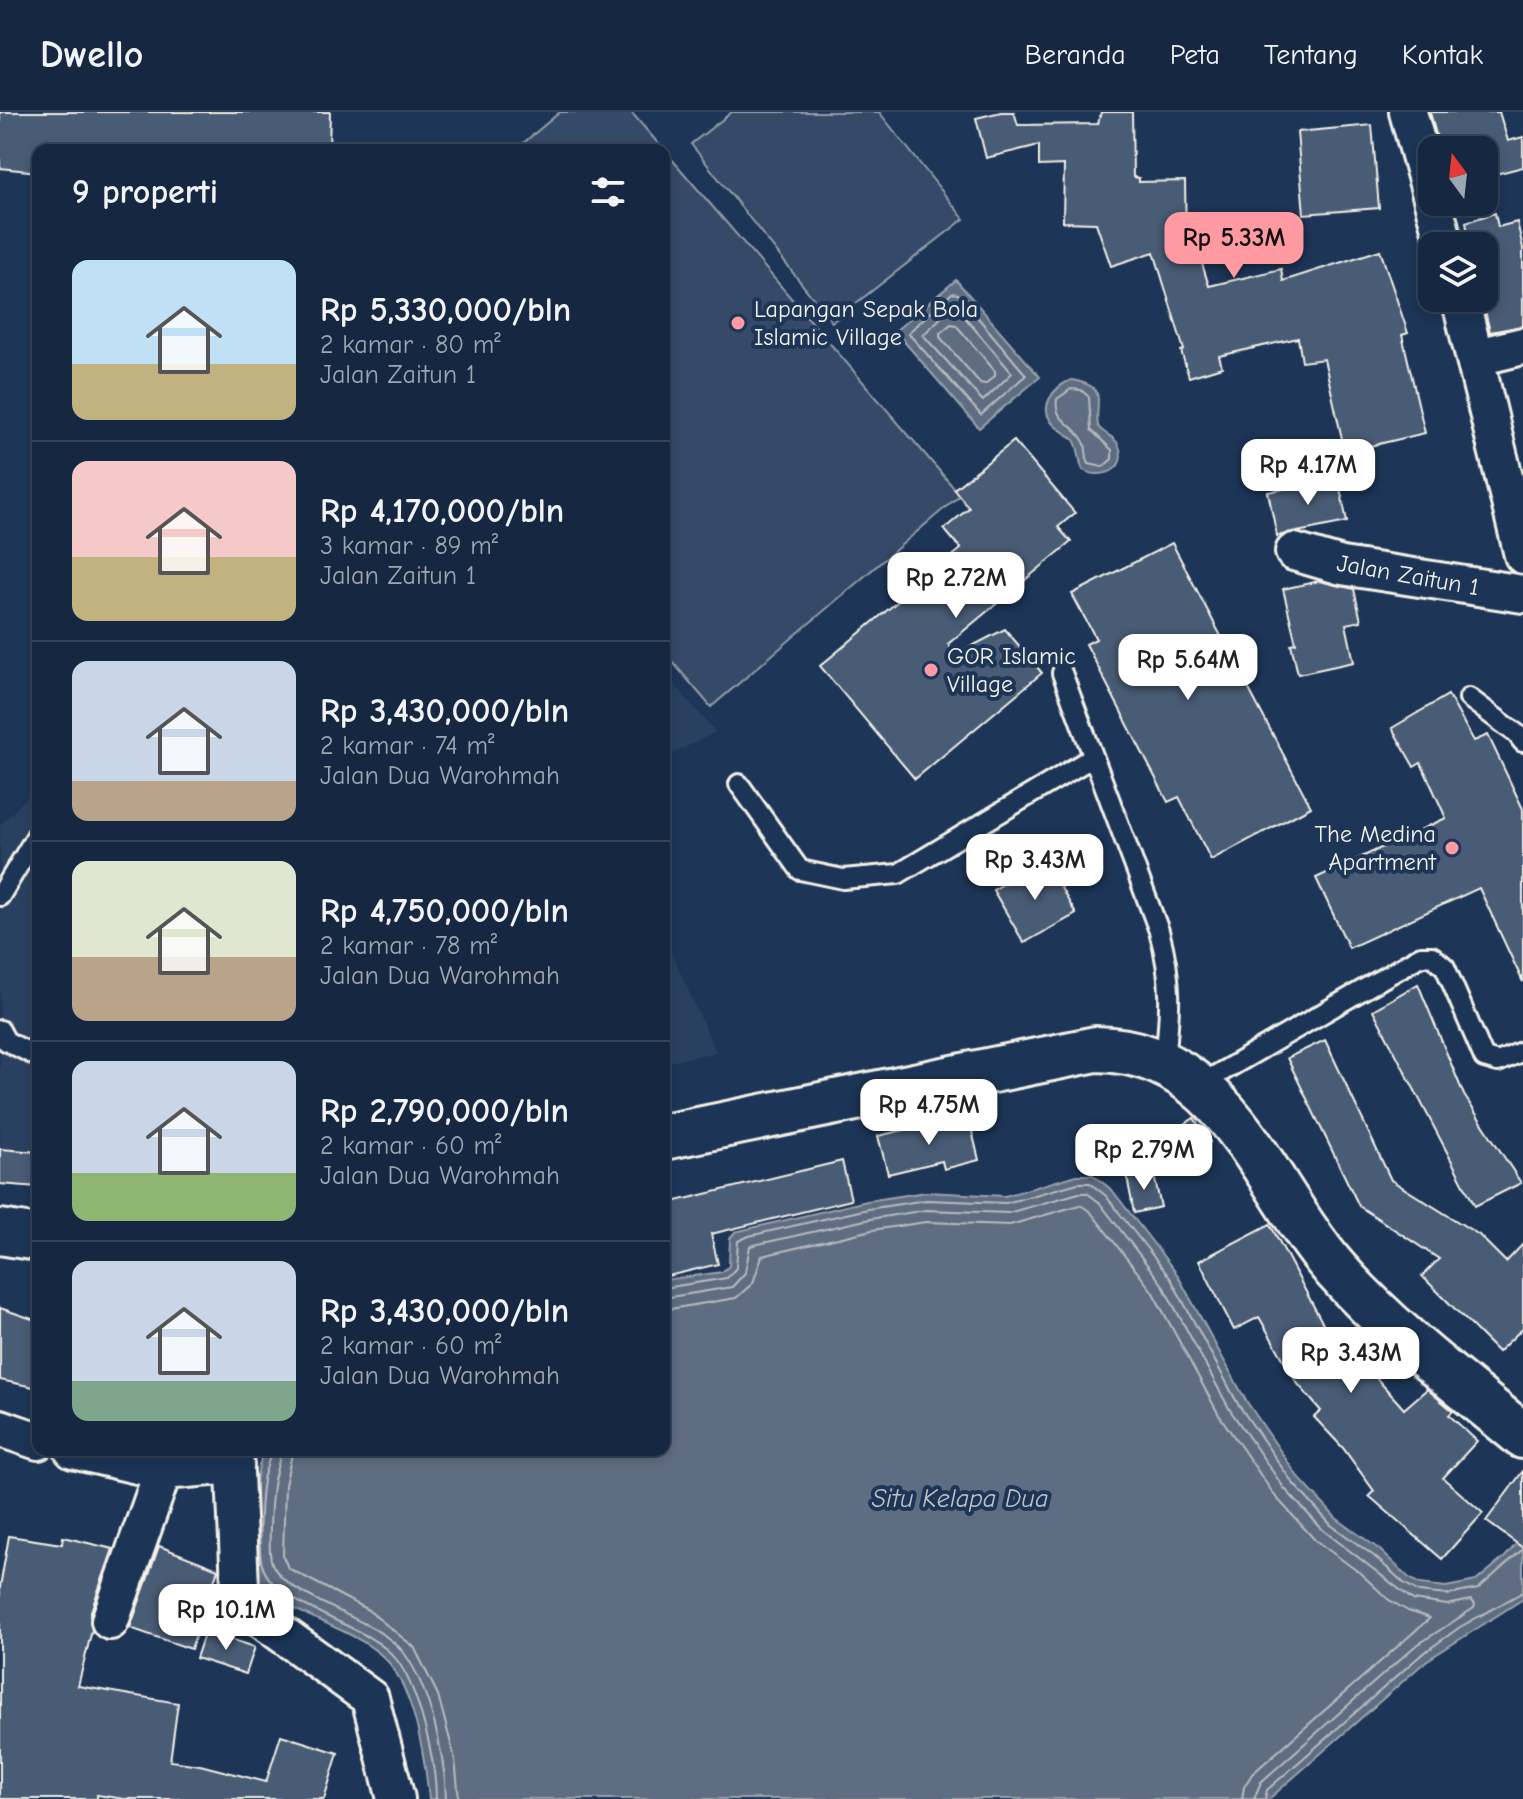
<!DOCTYPE html>
<html lang="id">
<head>
<meta charset="utf-8">
<style>
	body { margin:0; font-family:"Comic Neue",sans-serif; background:#23344c; color:#f1f3f6; height:100vh; display:flex; flex-direction:column; font-size:30px; white-space:nowrap }
	* { box-sizing:border-box; margin:0 }
	p { font-size:26px; color:#9ea6b1 }
	.icon { flex:none; width:44px; height:44px; fill:none; stroke:currentColor; stroke-width:2; stroke-linecap:round; stroke-linejoin:round }
	.map { position:relative; flex:1; overflow:hidden }
	.panel { position:absolute; left:32px; top:32px; width:638px; height:1312px; display:flex; flex-direction:column; background:#162841; border-radius:16px; box-shadow:0 4px 12px #0003,0 0 0 2px #35445a }
	.panel>* { flex:none }
	.needle { width:52px; rotate:345deg }
	.fabs { position:absolute; left:1418px; top:24px; display:grid; gap:16px }
	.fabs a { display:grid; place-items:center; width:80px; height:80px; border-radius:16px; background:#162841; box-shadow:0 4px 12px #0003,0 0 0 2px #35445a; font-size:40px }
	.price { position:absolute; translate:-50% -68px; padding:0 18px; border-radius:16px; background:#fff; color:#222; font-size:26px; line-height:52px; filter:drop-shadow(0 2px 4px #0008) }
	.price::after { content:''; position:absolute; left:50%; top:48px; width:24px; height:18px; margin-left:-12px; background:inherit; clip-path:polygon(0 0,100% 0,50% 100%) }
	.price.selected { background:#ff9aa2; color:#111 }
	ul { padding:0; list-style:none }
	li { display:flex; align-items:center; gap:24px; height:200px; padding:0 40px }
	li+li { border-top:2px solid #35445a }
	li span { display:grid; place-items:center; flex:none; width:224px; height:160px; border-radius:16px; color:#555 }
	li>.icon { margin-inline-start:auto }
	span .icon { width:96px; height:96px; fill:#fffc; stroke-width:1 }
	li b { font-size:34px }
	h2 { display:flex; justify-content:space-between; align-items:center; height:96px; padding:0 40px; font-size:34px }
	header { display:flex; align-items:center; gap:48px; box-sizing:border-box; height:112px; padding:0 40px; background:#162841; border-bottom:2px solid #35445a }
	header strong { font-size:38px }
	nav { display:flex; gap:44px; margin-inline-start:auto; font-size:28px }
	.map>svg:first-child { display:block }
	.built { fill:#2a4060 }
	.green { fill:#354a67; stroke:#949ea8; stroke-width:2 }
	.water { fill:#5e6d82; stroke:#9aa2ab; stroke-width:2 }
	.lines { fill:none; stroke-linecap:round; stroke-linejoin:round }
	.shore { stroke:#b8bcbf; stroke-width:2 }
	.building { fill:#485b74; stroke:#f4f1e8; stroke-width:2 }
	.service-casing { stroke:#f4f1e8; stroke-width:24 }
	.minor-casing { stroke:#f4f1e8; stroke-width:42 }
	.tertiary-casing { stroke:#f4f1e8; stroke-width:50 }
	.service { stroke:#1d3557; stroke-width:18 }
	.minor { stroke:#1d3557; stroke-width:36 }
	.tertiary { stroke:#1d3557; stroke-width:44 }
	.poi-dot { fill:#ff9aa2; stroke:#1d3557; stroke-width:3 }
	.labels { text-anchor:middle; dominant-baseline:central; stroke-width:8; stroke-linejoin:round; paint-order:stroke }
	.poi-label { font-size:24px; fill:#f4f1e8; stroke:#1d3557; text-anchor:start }
	.street-label { font-size:24px; fill:#f4f1e8; stroke:#1d3557 }
	.water-label { font-size:26px; font-style:italic; fill:#c0c3c4; stroke:#1d3557 }
</style>
</head>
<body>
<header>
<strong>Dwello</strong>
<nav><a>Beranda</a><a>Peta</a><a>Tentang</a><a>Kontak</a></nav>
</header>
<div class="map">
<svg width="1523" height="1687" viewBox="0 0 1523 1687">
	<rect width="100%" height="100%" fill="#1d3557"/>
	<filter id="ink" filterUnits="userSpaceOnUse"><feTurbulence type="fractalNoise" baseFrequency=".0125" numOctaves="2"/><feDisplacementMap in="SourceGraphic" scale="16" xChannelSelector="R" yChannelSelector="G"/><feConvolveMatrix kernelMatrix="1 2 1 2 8 2 1 2 1" color-interpolation-filters="sRGB"/></filter>
	<g filter="url(#ink)">
		<!-- built -->
		<g class="built">
			<path d="M664 560 716 620 664 646Z"/>
			<path d="M38 628V1047L0 1041V713L34 678Z"/>
			<path d="M664 824 716 940 664 951Z"/>
		</g>
		<!-- green -->
		<g class="green">
			<path d="M560 0H631L664 38H515Z"/>
			<path d="M732 0H879L964 107 832 210 691 32Z"/>
			<path d="M664 38 960 383 711 595 664 540Z"/>
		</g>
		<!-- water -->
		<g class="water">
			<path d="M956 168 1040 265 979 316 895 219Z"/>
			<path d="M1071 268C1110 274 1094 290 1098 314 1104 323 1113 323 1118 332 1130 357 1102 369 1083 358 1078 348 1080 337 1074 328 1068 321 1060 319 1054 313 1037 295 1054 275 1071 268Z"/>
			<path d="M1077 1063H1093L1112 1078 1177 1162 1245 1287 1298 1365 1336 1406 1380 1438 1408 1465 1420 1472 1446 1475 1476 1469 1505 1445 1523 1424V1487L1426 1549 1269 1687H429C425 1647 415 1585 390 1552 377 1536 352 1523 334 1515 316 1506 275 1491 264 1476 243 1444 253 1374 263 1338H664V1168L722 1160 729 1154 730 1126 735 1120 867 1089 926 1080 1005 1084Z"/>
		</g>
		<g class="lines">
			<!-- shore -->
			<g class="shore">
				<path d="M952 181 958 182 1026 263 981 303 908 221Z"/>
				<path d="M952 195 957 196 1012 261 983 289 923 223Z"/>
				<path d="M951 212 956 213 995 259V264L985 272 980 271 940 225V221Z"/>
				<path d="M1071 277 1081 278 1089 285 1091 318 1112 338V347L1103 355 1089 352C1085 344 1087 339 1085 332 1077 312 1053 311 1057 287Z"/>
				<path d="M664 1176 727 1166 736 1156 738 1129 749 1124 868 1097 926 1088 1006 1091 1078 1071H1090L1106 1084 1171 1167 1238 1292 1292 1370 1331 1413 1374 1444 1404 1471 1419 1480 1447 1483 1478 1477 1522 1438"/>
				<path d="M664 1186 732 1175 745 1161 750 1134 870 1107 926 1098 1008 1101 1079 1081H1087L1099 1090 1162 1172 1230 1298 1284 1376 1323 1418 1413 1488 1447 1493 1471 1488 1475 1492 1474 1496 1414 1535 1261 1670 1254 1687"/>
				<path d="M664 1198 736 1186 753 1171 762 1144 872 1118 926 1110 1010 1113 1080 1093 1090 1099 1152 1179 1219 1303 1275 1384 1315 1428 1360 1461 1389 1488 1408 1499 1430 1506 1252 1662 1244 1675 1242 1687"/>
				<path d="M271 1338C270 1348 265 1358 263 1368 260 1387 258 1428 261 1448 268 1496 365 1508 396 1547 419 1576 436 1650 436 1687"/>
				<path d="M281 1338C280 1348 276 1358 274 1368 271 1382 268 1435 271 1448 280 1486 376 1504 404 1541 430 1576 445 1644 446 1687"/>
				<path d="M293 1338 285 1373 283 1444 288 1456 368 1498 414 1535 438 1583 455 1647 459 1687"/>
				<path d="M1265 1687 1267 1678 1421 1543 1460 1515 1523 1480"/>
			</g>
		</g>
		<!-- building -->
		<g class="building">
			<path d="M0 0H330L329 38H38V60L0 56Z"/>
			<path d="M1001 0H1014L1018 13 1098 12 1101 0H1132L1133 65 1139 66V70L1185 69 1186 129 1194 126 1209 174 1281 157 1283 169 1380 138 1408 221 1402 223 1425 321 1345 340 1324 247 1302 250 1298 226 1219 244 1222 255 1189 265 1181 239 1184 238 1154 140 1111 154 1096 111 1063 110 1064 53 1039 54V33L986 46 976 6Z"/>
			<path d="M1430 0H1499L1508 29 1523 25V55L1484 65V38H1440Z"/>
			<path d="M1372 13 1379 96 1304 102 1297 20Z"/>
			<path d="M1495 101 1498 115 1517 110 1523 136V214L1490 220 1482 186 1484 134H1470L1466 110Z"/>
			<path d="M1014 329 1075 401 1058 415 1071 430 948 532 955 543 1005 517 1042 561 915 667 820 554 961 437 944 417 969 396 954 377Z"/>
			<path d="M1338 366 1347 410 1277 424 1268 380Z"/>
			<path d="M1172 431 1311 695 1211 748 1179 685 1168 690 1142 640 1086 532 1096 527 1072 482Z"/>
			<path d="M1319 469 1354 477 1361 509 1346 512 1354 550 1298 562 1291 532 1296 531 1283 477Z"/>
			<path d="M1448 583 1474 629 1488 623 1523 697V870L1479 776 1349 836 1316 766 1446 706 1421 651 1414 655 1392 616Z"/>
			<path d="M1045 748 1076 802 1024 831 993 778Z"/>
			<path d="M1418 872 1464 983 1521 1071 1475 1094 1373 898Z"/>
			<path d="M1325 928 1391 1068 1479 1123 1506 1150 1523 1132V1216L1498 1240 1422 1164 1439 1147 1359 1094 1287 946Z"/>
			<path d="M1194 1006 1210 1030 1159 1063 1144 1040Z"/>
			<path d="M969 1007 979 1048 944 1057 942 1049 888 1062 878 1024 929 1012 930 1016Z"/>
			<path d="M0 1037 38 1040V1075L0 1072Z"/>
			<path d="M842 1049 851 1088 711 1122 718 1152 664 1165V1092Z"/>
			<path d="M1153 1059 1161 1095 1134 1101 1127 1065Z"/>
			<path d="M1270 1112 1331 1227 1337 1222 1404 1297 1427 1277 1453 1299 1449 1303 1477 1329 1443 1366 1483 1401 1442 1447 1369 1384 1374 1379 1343 1336 1314 1305 1321 1299 1297 1271 1259 1205 1234 1218 1199 1149Z"/>
			<path d="M0 1196 38 1209V1276L0 1268Z"/>
			<path d="M1523 1359V1436L1486 1409Z"/>
			<path d="M9 1424 62 1432 63 1425 113 1437 90 1502 92 1518 78 1574 178 1591 170 1649 200 1653 266 1670 281 1623 338 1641 324 1687H124L97 1683V1687H0V1475Z"/>
			<path d="M159 1434 218 1457 191 1537 130 1516Z"/>
			<path d="M205 1519 255 1535 246 1562 196 1546Z"/>
		</g>
		<g class="lines">
			<defs>
				<g id="service">
					<path d="M1062 561 1159 819C1173 870 1170 898 1165 950"/>
					<path d="M1469 586 1517 622 1523 630"/>
					<path d="M739 672 800 758 843 767 898 762 1093 645"/>
					<path d="M0 784 38 721"/>
					<path d="M0 918 6 929 38 945"/>
					<path d="M1199 973 1421 844H1432L1445 855 1484 946 1498 950 1523 939"/>
				</g>
				<g id="minor">
					<path d="M1408 0 1432 86"/>
					<path d="M1433 90 1445 134"/>
					<path d="M1460 186 1523 443"/>
					<path d="M1477 245 1523 234"/>
					<path d="M1294 440 1342 454 1523 482"/>
					<path d="M0 1316 38 1329"/>
					<path d="M73 1338 163 1359 235 1353"/>
					<path d="M234 1338 240 1475 244 1491 252 1500 370 1586 396 1687"/>
					<path d="M110 1509 163 1359"/>
				</g>
				<g id="tertiary">
					<path d="M664 1025 1096 937C1227 938 1262 1073 1336 1158 1391 1220 1459 1271 1523 1324"/>
					<path d="M0 1120 38 1126"/>
				</g>
			</defs>
			<!-- service casing -->
			<use href="#service" class="service-casing"/>
			<!-- minor casing -->
			<use href="#minor" class="minor-casing"/>
			<!-- tertiary casing -->
			<use href="#tertiary" class="tertiary-casing"/>
			<!-- service -->
			<use href="#service" class="service"/>
			<!-- minor -->
			<use href="#minor" class="minor"/>
			<!-- tertiary -->
			<use href="#tertiary" class="tertiary"/>
		</g>
	</g>
	<!-- markers -->
	<g class="poi-dot">
		<circle cx="738" cy="211" r="8"/>
		<circle cx="931" cy="558" r="8"/>
		<circle cx="1452" cy="736" r="8"/>
	</g>
	<g class="labels">
		<!-- poi labels -->
		<g class="poi-label">
			<text x="754" y="197">Lapangan Sepak Bola<tspan x="754" dy="28">Islamic Village</tspan></text>
			<text x="947" y="544">GOR Islamic<tspan x="947" dy="28">Village</tspan></text>
			<text x="1436" y="722" text-anchor="end">The Medina<tspan x="1436" dy="28">Apartment</tspan></text>
		</g>
		<!-- street labels -->
		<g class="street-label">
			<text transform="translate(1408 463) rotate(10)">Jalan Zaitun 1</text>
		</g>
		<!-- water labels -->
		<g class="water-label">
			<text x="960" y="1387">Situ Kelapa Dua</text>
		</g>
	</g>
</svg>
<div class="fabs">
<a><svg class="needle" viewBox="-14 -14 28 28"><path d="M0-13l5 13h-10z" fill="#e53935"/><path d="M0 13l5-13h-10z" fill="#9ea6b1"/></svg></a>
<a><svg class="icon" aria-label="layers" viewBox="0 0 24 24"><path d="M12 4l9 5-9 5-9-5zM3 14l9 5 9-5"/></svg></a>
</div>
<b class="price selected" style="left:1234px;top:168px">Rp 5.33M</b>
<b class="price" style="left:1308px;top:395px">Rp 4.17M</b>
<b class="price" style="left:956px;top:508px">Rp 2.72M</b>
<b class="price" style="left:1188px;top:590px">Rp 5.64M</b>
<b class="price" style="left:1035px;top:790px">Rp 3.43M</b>
<b class="price" style="left:929px;top:1035px">Rp 4.75M</b>
<b class="price" style="left:1144px;top:1080px">Rp 2.79M</b>
<b class="price" style="left:1351px;top:1283px">Rp 3.43M</b>
<b class="price" style="left:226px;top:1540px">Rp 10.1M</b>
<section class="panel">
<h2>9 properti<svg class="icon" aria-label="filters" viewBox="0 0 24 24"><path d="M4 7h16M4 17h16"/><circle cx="9" cy="7" r="2"/><circle cx="15" cy="17" r="2"/></svg></h2>
<ul>
<li><span style="background:linear-gradient(#bfe0f5 65%,#c2b280 0)"><svg class="icon" aria-label="home" viewBox="0 0 24 24"><path d="M3 11l9-7 9 7M6 9v11h12V9"/></svg></span><div><b>Rp 5,330,000/bln</b><p>2 kamar · 80 m²</p><p>Jalan Zaitun 1</p></div></li>
<li><span style="background:linear-gradient(#f6c9c9 60%,#c2b280 0)"><svg class="icon" aria-label="home" viewBox="0 0 24 24"><path d="M3 11l9-7 9 7M6 9v11h12V9"/></svg></span><div><b>Rp 4,170,000/bln</b><p>3 kamar · 89 m²</p><p>Jalan Zaitun 1</p></div></li>
<li><span style="background:linear-gradient(#c9d6e8 75%,#b9a48a 0)"><svg class="icon" aria-label="home" viewBox="0 0 24 24"><path d="M3 11l9-7 9 7M6 9v11h12V9"/></svg></span><div><b>Rp 3,430,000/bln</b><p>2 kamar · 74 m²</p><p>Jalan Dua Warohmah</p></div></li>
<li><span style="background:linear-gradient(#dfe7d0 60%,#b9a48a 0)"><svg class="icon" aria-label="home" viewBox="0 0 24 24"><path d="M3 11l9-7 9 7M6 9v11h12V9"/></svg></span><div><b>Rp 4,750,000/bln</b><p>2 kamar · 78 m²</p><p>Jalan Dua Warohmah</p></div></li>
<li><span style="background:linear-gradient(#c9d6e8 70%,#8fb573 0)"><svg class="icon" aria-label="home" viewBox="0 0 24 24"><path d="M3 11l9-7 9 7M6 9v11h12V9"/></svg></span><div><b>Rp 2,790,000/bln</b><p>2 kamar · 60 m²</p><p>Jalan Dua Warohmah</p></div></li>
<li><span style="background:linear-gradient(#c9d6e8 75%,#7fa58c 0)"><svg class="icon" aria-label="home" viewBox="0 0 24 24"><path d="M3 11l9-7 9 7M6 9v11h12V9"/></svg></span><div><b>Rp 3,430,000/bln</b><p>2 kamar · 60 m²</p><p>Jalan Dua Warohmah</p></div></li>
</ul>
</section>
</div>
</body>
</html>
